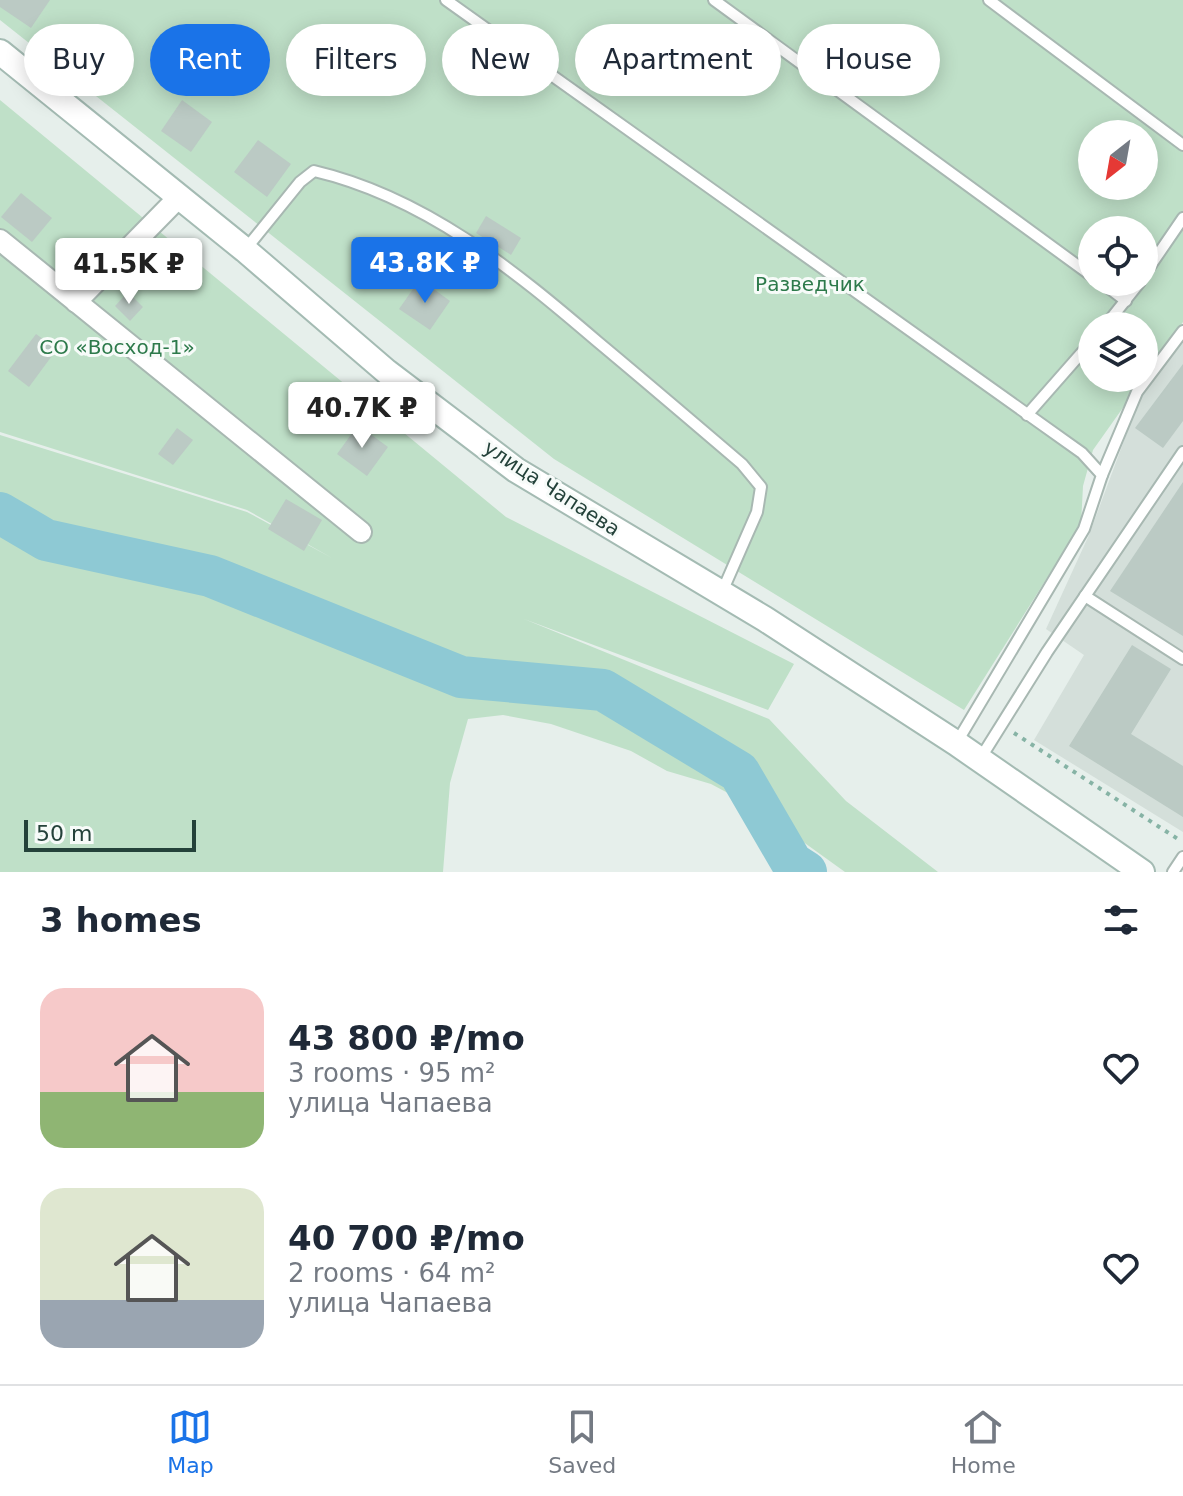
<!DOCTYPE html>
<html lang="en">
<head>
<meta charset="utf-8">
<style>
	body { margin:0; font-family:"DejaVu Sans",sans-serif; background:#f6f6f7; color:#1f2937; height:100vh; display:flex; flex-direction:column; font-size:30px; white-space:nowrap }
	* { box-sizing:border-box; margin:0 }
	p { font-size:26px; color:#747a83 }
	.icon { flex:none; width:44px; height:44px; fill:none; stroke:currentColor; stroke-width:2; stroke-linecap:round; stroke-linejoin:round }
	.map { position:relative; height:872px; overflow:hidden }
	.panel { display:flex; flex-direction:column; background:#fff; flex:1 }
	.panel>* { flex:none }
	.top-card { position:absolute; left:24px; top:24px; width:1136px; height:72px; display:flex; gap:16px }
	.needle { width:52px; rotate:211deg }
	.tools { position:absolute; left:1078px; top:120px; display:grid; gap:16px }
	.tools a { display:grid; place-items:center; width:80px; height:80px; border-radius:50%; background:#fff; box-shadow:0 4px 20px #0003; font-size:40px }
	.scale { position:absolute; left:24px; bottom:20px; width:172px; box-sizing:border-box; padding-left:8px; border:4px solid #24423a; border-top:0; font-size:22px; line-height:28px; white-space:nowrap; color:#24423a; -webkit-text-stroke:6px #f7fbf9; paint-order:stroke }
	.price { position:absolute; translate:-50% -68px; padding:0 18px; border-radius:8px; background:#fff; color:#222; font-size:26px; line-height:52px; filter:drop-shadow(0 2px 4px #0008) }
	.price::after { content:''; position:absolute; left:50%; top:48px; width:24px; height:18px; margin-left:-12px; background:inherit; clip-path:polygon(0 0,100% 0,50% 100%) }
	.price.active { background:#1a73e8; color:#fff }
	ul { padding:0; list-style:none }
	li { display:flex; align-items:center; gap:24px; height:200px; padding:0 40px }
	li span { display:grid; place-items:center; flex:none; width:224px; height:160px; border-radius:24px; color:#555 }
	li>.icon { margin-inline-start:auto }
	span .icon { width:96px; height:96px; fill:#fffc; stroke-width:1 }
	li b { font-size:34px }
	h2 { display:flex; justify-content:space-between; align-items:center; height:96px; padding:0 40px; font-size:34px }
	.pill { padding:0 28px; border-radius:36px; background:#fff; box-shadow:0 4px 20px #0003; font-size:28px; line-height:72px }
	.pill.active { background:#1a73e8; color:#fff }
	.tab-bar { display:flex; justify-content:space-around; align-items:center; height:112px; border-top:2px solid #e0e1e3; background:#fff; font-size:22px; color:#747a83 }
	.tab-bar a { display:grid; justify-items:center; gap:4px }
	.tab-bar .active { color:#1a73e8 }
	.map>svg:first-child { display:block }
	.built { fill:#d4dfda }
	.green { fill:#bfe0c8; fill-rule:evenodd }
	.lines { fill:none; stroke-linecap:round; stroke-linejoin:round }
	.river { stroke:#8ec9d4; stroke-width:42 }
	.building { fill:#bbcac4 }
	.lane-casing { stroke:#a8b8b2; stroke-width:14 }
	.street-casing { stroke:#a8b8b2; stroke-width:24 }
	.secondary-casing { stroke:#a4bbb3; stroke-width:28 }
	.path { stroke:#86b3a5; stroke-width:4; stroke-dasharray:4 6; stroke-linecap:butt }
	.lane { stroke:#fff; stroke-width:10 }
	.street { stroke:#fff; stroke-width:20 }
	.secondary { stroke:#fff; stroke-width:24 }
	.labels { text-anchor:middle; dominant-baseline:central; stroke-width:6; stroke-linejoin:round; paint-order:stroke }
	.park-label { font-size:20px; fill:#2d7a4b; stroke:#f7fbf9 }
	.street-label { font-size:20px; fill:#24423a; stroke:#f7fbf9 }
</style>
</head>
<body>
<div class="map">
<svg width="1183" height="872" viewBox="0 0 1183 872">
	<rect width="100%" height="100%" fill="#e6efeb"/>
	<!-- built -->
	<path class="built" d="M1183 343V832L1034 740 1084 655 1046 629 1089 535 1141 395Z"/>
	<!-- green -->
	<g class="green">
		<path d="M0 0H1183V322L1144 378V326H1092V378H1144L1093 450 1083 486 1081 524 964 710 554 459 0 20ZM1092 134H1144V186H1092ZM1092 230H1144V282H1092Z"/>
		<path d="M0 100 506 517 794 664 768 710 524 619 769 719 846 801 938 872H845L756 808 711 784 667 771 631 751 551 724 503 715 468 719 450 783 443 872H0V435L247 512 332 558 247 510 0 432Z"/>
	</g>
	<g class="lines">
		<!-- river -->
		<path class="river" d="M0 513 46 540 210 576 461 677 603 690 739 772 792 863 806 872"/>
	</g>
	<!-- building -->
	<g class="building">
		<path d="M0 0H50L31 28 0 7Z"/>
		<path d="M182 100 212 122 191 152 161 131Z"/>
		<path d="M258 140 291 164 267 197 234 172Z"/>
		<path d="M21 193 52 218 32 242 1 217Z"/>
		<path d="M486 216 521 238 511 255 476 233Z"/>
		<path d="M420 279 450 301 430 330 399 309Z"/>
		<path d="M128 292 143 307 130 321 115 306Z"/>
		<path d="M36 334 57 349 29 387 8 371Z"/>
		<path d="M1183 364V421L1163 448 1135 428Z"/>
		<path d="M358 425 388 447 367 476 337 454Z"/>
		<path d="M177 428 193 440 173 465 158 454Z"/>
		<path d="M1183 482V636L1110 591Z"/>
		<path d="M286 499 322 520 304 551 268 529Z"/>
		<path d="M1132 645 1171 669 1131 734 1183 766V817L1069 746Z"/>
	</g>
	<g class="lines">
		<defs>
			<g id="lane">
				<path d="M446 0 1082 453 1102 475 1084 529 957 742"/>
				<path d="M714 0 1092 276"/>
				<path d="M989 0 1183 145"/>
				<path d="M245 250 300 182 314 171C425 197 514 270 598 342 646 382 694 423 742 464L761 487 757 512 722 592"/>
				<path d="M1144 275 1183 218"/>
				<path d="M1101 282 1126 301"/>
				<path d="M1105 326 1140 282"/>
				<path d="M1027 415 1092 341"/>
				<path d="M1102 475 1137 392 1183 331"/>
				<path d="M1085 596 1183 659"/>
				<path d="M980 759 1047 652 1183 452"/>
				<path d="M1173 872 1183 857"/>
			</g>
			<g id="street">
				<path d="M0 240 361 532"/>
				<path d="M76 302 179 197"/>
			</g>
			<path id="secondary" d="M0 52 245 250 387 372 516 470 765 619 956 743 1142 872"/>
		</defs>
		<!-- lane casing -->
		<use href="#lane" class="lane-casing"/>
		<!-- street casing -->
		<use href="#street" class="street-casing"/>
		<!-- secondary casing -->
		<use href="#secondary" class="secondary-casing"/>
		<!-- path -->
		<path class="path" d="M1014 733 1181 841"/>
		<!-- lane -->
		<use href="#lane" class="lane"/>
		<!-- street -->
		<use href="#street" class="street"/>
		<!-- secondary -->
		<use href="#secondary" class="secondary"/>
	</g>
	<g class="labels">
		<!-- park labels -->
		<g class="park-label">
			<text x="810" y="284">Разведчик</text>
			<text x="117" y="347">СО «Восход-1»</text>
		</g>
		<!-- street labels -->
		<g class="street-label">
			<text transform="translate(552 488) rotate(33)">улица Чапаева</text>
		</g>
	</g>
</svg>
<div class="tools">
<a><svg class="needle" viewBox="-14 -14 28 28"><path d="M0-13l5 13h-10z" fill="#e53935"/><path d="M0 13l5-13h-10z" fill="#747a83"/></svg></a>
<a><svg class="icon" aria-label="locate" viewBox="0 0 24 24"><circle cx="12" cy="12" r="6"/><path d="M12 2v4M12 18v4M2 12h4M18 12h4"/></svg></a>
<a><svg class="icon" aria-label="layers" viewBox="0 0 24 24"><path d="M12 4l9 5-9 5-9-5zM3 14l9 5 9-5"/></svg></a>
</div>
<div class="scale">50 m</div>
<b class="price active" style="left:425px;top:305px">43.8K ₽</b>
<b class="price" style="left:129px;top:306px">41.5K ₽</b>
<b class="price" style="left:362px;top:450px">40.7K ₽</b>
<div class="top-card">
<a class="pill">Buy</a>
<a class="pill active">Rent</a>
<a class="pill">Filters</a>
<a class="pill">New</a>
<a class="pill">Apartment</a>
<a class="pill">House</a>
</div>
</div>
<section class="panel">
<h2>3 homes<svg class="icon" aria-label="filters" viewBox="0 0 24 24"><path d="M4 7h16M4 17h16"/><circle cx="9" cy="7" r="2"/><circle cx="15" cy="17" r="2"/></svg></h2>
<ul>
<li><span style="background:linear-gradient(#f6c9c9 65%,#8fb573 0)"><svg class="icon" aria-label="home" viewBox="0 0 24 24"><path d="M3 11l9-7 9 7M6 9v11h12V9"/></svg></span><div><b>43 800 ₽/mo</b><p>3 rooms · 95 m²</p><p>улица Чапаева</p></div><svg class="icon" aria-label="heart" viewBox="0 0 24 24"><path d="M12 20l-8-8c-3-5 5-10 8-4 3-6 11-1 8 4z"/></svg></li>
<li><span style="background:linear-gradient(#dfe7d0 70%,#9aa5b1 0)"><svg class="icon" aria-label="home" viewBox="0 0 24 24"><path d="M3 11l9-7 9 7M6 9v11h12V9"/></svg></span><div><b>40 700 ₽/mo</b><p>2 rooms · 64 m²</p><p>улица Чапаева</p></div><svg class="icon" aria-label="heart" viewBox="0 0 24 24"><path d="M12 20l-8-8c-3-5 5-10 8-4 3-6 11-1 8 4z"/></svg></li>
</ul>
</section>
<nav class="tab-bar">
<a class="active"><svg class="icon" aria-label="map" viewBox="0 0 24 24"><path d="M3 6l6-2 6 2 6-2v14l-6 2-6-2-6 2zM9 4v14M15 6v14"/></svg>Map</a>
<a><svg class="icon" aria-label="saved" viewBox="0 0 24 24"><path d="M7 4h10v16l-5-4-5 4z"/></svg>Saved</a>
<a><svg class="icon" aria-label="home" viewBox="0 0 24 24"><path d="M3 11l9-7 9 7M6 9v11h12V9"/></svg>Home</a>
</nav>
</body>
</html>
